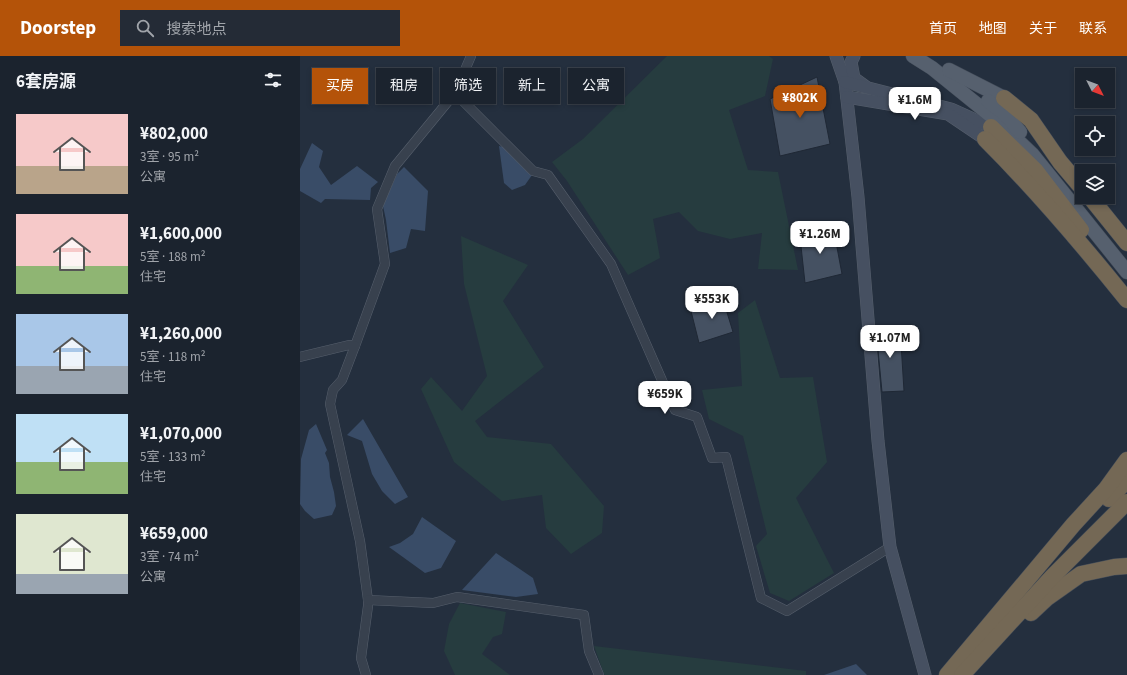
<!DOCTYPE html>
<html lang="zh">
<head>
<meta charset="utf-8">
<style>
	body { margin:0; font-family:"Source Sans 3","Noto Sans SC",sans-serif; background:#242b36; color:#f1f3f6; height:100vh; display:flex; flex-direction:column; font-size:15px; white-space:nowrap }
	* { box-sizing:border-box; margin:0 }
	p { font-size:13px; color:#a0a4aa }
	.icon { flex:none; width:22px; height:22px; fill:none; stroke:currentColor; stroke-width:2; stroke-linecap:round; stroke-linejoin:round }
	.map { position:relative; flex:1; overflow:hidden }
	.drawer { display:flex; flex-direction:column; background:#1b232e; width:300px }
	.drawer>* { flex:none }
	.top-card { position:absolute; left:12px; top:12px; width:380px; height:36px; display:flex; gap:8px }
	.needle { width:26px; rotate:132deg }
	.buttons { position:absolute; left:775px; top:12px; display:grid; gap:8px }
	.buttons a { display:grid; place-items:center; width:40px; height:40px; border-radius:0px; background:#1b232e; box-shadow:0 2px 6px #0003,0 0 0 1px #39404a; font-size:20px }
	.price { position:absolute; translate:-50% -34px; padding:0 9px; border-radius:8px; background:#fff; color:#222; font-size:13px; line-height:26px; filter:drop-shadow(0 1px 2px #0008) }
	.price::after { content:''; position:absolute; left:50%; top:24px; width:12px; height:9px; margin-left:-6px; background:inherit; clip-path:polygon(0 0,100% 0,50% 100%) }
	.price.current { background:#b45309; color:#fff }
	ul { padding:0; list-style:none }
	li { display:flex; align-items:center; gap:12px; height:100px; padding:0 16px }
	li span { display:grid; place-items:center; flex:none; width:112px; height:80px; border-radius:0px; color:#555 }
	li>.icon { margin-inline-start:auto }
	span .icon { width:48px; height:48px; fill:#fffc; stroke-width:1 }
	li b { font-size:17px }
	h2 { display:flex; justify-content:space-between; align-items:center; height:48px; padding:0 16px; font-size:17px }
	.tag { padding:0 14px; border-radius:0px; background:#1b232e; box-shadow:0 2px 6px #0003,0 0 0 1px #39404a; font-size:14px; line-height:36px }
	.tag.current { background:#b45309; color:#fff }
	header { display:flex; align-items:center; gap:24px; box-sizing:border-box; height:56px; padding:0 20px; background:#b45309; color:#fff }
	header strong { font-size:19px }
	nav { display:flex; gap:22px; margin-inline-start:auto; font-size:14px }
	.search { width:280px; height:36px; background:#242b36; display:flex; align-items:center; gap:10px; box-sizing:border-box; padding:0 14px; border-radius:0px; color:#a0a4aa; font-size:15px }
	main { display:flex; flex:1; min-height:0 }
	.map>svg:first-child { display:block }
	.green { fill:#263c3f }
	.water { fill:#394c67 }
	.building { fill:#455162; stroke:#1f2835 }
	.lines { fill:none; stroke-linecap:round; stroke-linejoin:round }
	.street-casing { stroke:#565f6c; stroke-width:10 }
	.secondary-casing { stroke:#565f6c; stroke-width:13 }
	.primary-casing { stroke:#414a57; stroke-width:15 }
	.highway-casing { stroke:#434c59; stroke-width:17 }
	.street { stroke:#38414e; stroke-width:9 }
	.secondary { stroke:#465061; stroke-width:12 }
	.primary { stroke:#56606e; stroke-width:14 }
	.highway { stroke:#746855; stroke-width:16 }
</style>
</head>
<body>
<header>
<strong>Doorstep</strong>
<div class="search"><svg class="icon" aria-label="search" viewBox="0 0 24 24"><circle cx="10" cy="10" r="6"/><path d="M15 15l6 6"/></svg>搜索地点</div>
<nav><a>首页</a><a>地图</a><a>关于</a><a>联系</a></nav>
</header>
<main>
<section class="drawer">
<h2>6套房源<svg class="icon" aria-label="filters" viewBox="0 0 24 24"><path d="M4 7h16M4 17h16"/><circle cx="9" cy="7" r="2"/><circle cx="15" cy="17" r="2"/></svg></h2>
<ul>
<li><span style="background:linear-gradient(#f6c9c9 65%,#b9a48a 0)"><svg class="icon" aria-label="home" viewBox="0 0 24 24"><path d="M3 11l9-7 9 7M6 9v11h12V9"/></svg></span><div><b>¥802,000</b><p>3室 · 95 m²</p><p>公寓</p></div></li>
<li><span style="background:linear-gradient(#f6c9c9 65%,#8fb573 0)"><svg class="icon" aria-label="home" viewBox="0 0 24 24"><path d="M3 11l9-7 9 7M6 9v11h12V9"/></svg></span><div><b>¥1,600,000</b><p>5室 · 188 m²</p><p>住宅</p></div></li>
<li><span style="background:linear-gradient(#a9c7e8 65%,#9aa5b1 0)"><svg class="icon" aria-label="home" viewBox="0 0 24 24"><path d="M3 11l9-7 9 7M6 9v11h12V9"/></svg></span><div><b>¥1,260,000</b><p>5室 · 118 m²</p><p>住宅</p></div></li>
<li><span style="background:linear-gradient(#bfe0f5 60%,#8fb573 0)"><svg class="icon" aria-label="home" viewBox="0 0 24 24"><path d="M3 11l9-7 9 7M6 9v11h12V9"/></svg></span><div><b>¥1,070,000</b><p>5室 · 133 m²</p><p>住宅</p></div></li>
<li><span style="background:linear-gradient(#dfe7d0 75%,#9aa5b1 0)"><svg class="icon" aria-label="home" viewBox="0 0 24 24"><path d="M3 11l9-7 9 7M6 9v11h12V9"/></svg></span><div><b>¥659,000</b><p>3室 · 74 m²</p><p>公寓</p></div></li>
</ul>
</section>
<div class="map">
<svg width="827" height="619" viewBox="0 0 827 619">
	<rect width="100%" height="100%" fill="#242f3e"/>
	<!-- green -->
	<g class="green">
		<path d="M367 0H469L473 3 465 40 429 54 448 114 478 116 498 214 458 213 462 177 430 183 398 175 379 156 353 163 360 202 328 219 267 125 252 106 283 83Z"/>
		<path d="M161 180 228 209 203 245 244 311 175 365 187 381 251 388 304 450 302 477 271 498 246 472 242 439 202 445 154 406 121 333 131 321 162 355 187 320 164 228Z"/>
		<path d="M455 244 480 322 513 321 527 406 496 442 534 517 489 545 470 537 456 490 467 478 443 380 409 363 402 334 442 330 438 257Z"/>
		<path d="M160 547 206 556 202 578 193 581 182 598 210 619H155L144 595 149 568Z"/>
		<path d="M294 590 506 615V619H305L304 618Z"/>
	</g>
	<!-- water -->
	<g class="water">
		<path d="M12 87 23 95 19 111 31 129 57 110 78 126 71 132 70 144 25 143 21 147 0 135V113Z"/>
		<path d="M199 90 203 91 232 119 225 129 212 134 204 127Z"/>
		<path d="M104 111 128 135 125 175 111 173 106 192 90 197 86 164 83 150 97 118Z"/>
		<path d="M63 363 108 441 95 448 82 435 72 418 62 385 47 379Z"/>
		<path d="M16 368 27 394 25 397 29 407 30 421 34 436 36 450 32 459 14 463 5 455 0 448 1 403 9 374Z"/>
		<path d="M122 461 156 485 141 512 125 517 89 491 100 487 113 478Z"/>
		<path d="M196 497 233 522 238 538 216 541 162 534Z"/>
		<path d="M556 608 567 619H524Z"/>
	</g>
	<!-- building -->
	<g class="building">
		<path d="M517 21 530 88 480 100 470 43Z"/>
		<path d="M533 170 542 218 505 227 500 181Z"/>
		<path d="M422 240 433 276 399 287 391 255Z"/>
		<path d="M600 271 604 335 582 336 576 273Z"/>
	</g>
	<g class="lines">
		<defs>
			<g id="street">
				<path d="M155 37 233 115 248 119 311 208 375 354 397 361 412 402 426 401 461 542 487 555 590 491"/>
				<path d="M55 290 85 208 77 153 95 110 155 37 171 0"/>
				<path d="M0 301 49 289 55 290 42 324 33 334 30 348 60 485 68 544V550L61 602 66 619"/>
				<path d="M68 544 133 547 157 541 284 559 289 595 299 619"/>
			</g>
			<g id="secondary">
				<path d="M536 0 545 26 558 141 578 385 590 491 625 619"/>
				<path d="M554 0 551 6 554 22 565 30"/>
				<path d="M545 26 651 53 691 71"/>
				<path d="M547 41 648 58 685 83"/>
			</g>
			<g id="primary">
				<path d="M613 0 632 12 695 63 732 98 827 216"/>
				<path d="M649 14 704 42"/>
				<path d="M688 45 706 59 720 76"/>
			</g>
			<g id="highway">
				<path d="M704 42 731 64 760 106 782 132"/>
				<path d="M691 71 736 115 781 174"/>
				<path d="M685 83C735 133 782 188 827 244"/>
				<path d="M790 141 827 187"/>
				<path d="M809 443 827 424"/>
				<path d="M731 557 747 542 781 518 814 511 827 510"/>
				<path d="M647 619 773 469 806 433 827 404"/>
				<path d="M662 619 752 521 827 446"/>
			</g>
		</defs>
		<!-- street casing -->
		<use href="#street" class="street-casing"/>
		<!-- secondary casing -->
		<use href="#secondary" class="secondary-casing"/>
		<!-- primary casing -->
		<use href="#primary" class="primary-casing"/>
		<!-- highway casing -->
		<use href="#highway" class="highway-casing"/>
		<!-- street -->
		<use href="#street" class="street"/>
		<!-- secondary -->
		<use href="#secondary" class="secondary"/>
		<!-- primary -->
		<use href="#primary" class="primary"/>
		<!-- highway -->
		<use href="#highway" class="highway"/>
	</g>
</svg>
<div class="buttons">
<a><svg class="needle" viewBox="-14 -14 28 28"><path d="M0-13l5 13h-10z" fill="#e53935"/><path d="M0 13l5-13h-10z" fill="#a0a4aa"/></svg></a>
<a><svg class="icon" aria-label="locate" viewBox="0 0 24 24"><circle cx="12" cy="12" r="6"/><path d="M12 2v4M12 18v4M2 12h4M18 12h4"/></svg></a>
<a><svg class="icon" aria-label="layers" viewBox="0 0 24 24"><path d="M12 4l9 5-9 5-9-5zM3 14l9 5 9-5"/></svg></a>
</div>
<b class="price current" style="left:500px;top:63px">¥802K</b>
<b class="price" style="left:615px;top:65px">¥1.6M</b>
<b class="price" style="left:520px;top:199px">¥1.26M</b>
<b class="price" style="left:412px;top:264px">¥553K</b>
<b class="price" style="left:590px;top:303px">¥1.07M</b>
<b class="price" style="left:365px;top:359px">¥659K</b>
<div class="top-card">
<a class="tag current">买房</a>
<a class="tag">租房</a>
<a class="tag">筛选</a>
<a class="tag">新上</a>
<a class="tag">公寓</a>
</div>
</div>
</main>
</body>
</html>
